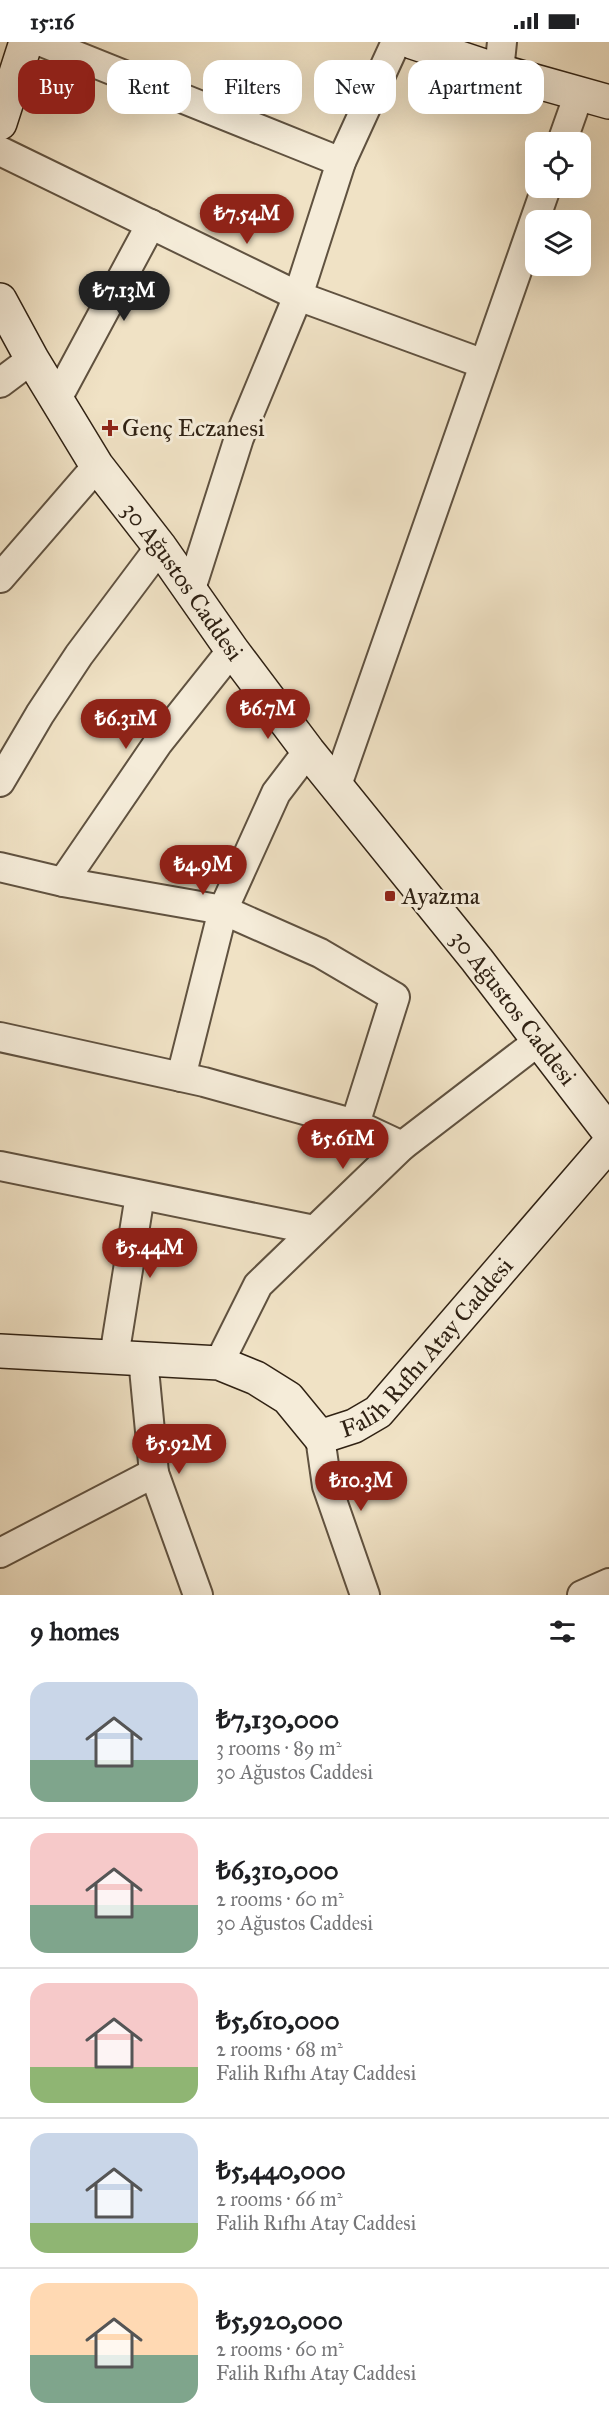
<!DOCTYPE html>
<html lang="en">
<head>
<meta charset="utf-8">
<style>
	body { margin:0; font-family:"IM FELL Great Primer",serif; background:#f6f6f6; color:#202124; height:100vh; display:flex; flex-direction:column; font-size:22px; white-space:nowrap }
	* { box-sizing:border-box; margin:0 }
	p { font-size:20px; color:#757577 }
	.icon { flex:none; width:33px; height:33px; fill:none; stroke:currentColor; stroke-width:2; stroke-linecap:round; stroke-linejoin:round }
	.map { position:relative; height:1553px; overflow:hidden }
	.sheet { display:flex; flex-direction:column; background:#fff; flex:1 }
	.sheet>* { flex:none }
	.guide { position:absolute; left:18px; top:18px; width:573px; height:54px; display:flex; gap:12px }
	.buttons { position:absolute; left:525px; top:90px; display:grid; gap:12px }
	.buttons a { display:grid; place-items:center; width:66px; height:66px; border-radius:12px; background:#fff; box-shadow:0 6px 24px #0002; font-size:30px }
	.price { position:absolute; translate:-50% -51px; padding:0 14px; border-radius:21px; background:#8f2418; color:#fff; font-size:20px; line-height:39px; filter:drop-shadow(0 2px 3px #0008) }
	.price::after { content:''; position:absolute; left:50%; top:36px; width:18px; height:14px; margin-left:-9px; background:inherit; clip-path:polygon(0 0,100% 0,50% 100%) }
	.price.on { background:#222; color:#fff }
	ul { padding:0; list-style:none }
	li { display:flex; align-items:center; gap:18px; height:150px; padding:0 30px }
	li+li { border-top:2px solid #e0e0e0 }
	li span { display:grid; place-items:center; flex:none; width:168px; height:120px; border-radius:18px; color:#555 }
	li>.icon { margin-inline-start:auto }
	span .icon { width:72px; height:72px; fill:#fffc; stroke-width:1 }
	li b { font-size:26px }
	h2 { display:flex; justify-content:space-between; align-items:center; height:72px; padding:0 30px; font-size:26px }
	.pill { padding:0 21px; border-radius:18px; background:#fff; box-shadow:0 6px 24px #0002; font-size:21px; line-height:54px }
	.pill.on { background:#8f2418; color:#fff }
	.status { display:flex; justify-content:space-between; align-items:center; height:42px; padding:0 30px; background:#fff; direction:ltr }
	.status svg { height:16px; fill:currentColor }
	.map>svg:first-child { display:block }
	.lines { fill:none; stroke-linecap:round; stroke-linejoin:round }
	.street-casing { stroke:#605240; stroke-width:32 }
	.secondary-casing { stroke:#302214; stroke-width:36 }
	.street { stroke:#f5ecd9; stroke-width:28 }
	.secondary { stroke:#f5ecd9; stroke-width:33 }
	.poi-dot { fill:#8f2418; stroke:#f5ecd9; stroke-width:2 }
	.labels { text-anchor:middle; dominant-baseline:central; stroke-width:6; stroke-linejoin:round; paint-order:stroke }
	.poi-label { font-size:24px; fill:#302214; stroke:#f5ecd9; text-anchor:start }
	.street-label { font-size:24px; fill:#302214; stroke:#f5ecd9 }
</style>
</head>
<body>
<div class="status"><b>15:16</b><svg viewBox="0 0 49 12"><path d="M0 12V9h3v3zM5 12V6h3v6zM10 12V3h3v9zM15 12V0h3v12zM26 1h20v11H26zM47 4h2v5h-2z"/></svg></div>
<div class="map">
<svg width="609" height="1553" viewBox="0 0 609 1553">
	<rect width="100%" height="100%" fill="#f0e2c5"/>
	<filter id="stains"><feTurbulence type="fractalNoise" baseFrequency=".00333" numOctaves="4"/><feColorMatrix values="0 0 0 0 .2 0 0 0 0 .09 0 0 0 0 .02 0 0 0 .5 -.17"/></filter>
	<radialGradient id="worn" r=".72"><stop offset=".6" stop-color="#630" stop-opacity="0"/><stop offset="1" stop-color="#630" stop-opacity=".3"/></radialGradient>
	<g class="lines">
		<defs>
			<g id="street">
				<path d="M42 0 341 120"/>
				<path d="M499 29 502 0"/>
				<path d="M562 100 579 52"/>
				<path d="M0 109 298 254 484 322"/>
				<path d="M0 341 32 317"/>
				<path d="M57 357 151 182"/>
				<path d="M0 536 97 424"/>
				<path d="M190 550 239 396 298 254 341 120 396 0"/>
				<path d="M0 740 40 672 79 613 160 505"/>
				<path d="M337 743 546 146"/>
				<path d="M0 825 63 840 223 868 320 911 395 955 355 1082"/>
				<path d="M63 840 158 701 232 608"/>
				<path d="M0 995 204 1040 355 1082 402 1104"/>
				<path d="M181 1035 223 868 276 751 308 709"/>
				<path d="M0 1124 314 1188"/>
				<path d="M114 1315 140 1153"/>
				<path d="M143 1316 154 1431 198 1553"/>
				<path d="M219 1321 258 1243 402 1104 540 998"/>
				<path d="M320 1395 327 1444 365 1553"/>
				<path d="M0 1511 154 1431"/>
				<path d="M582 1553 609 1541"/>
			</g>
			<g id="secondary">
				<path d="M412 0 499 29 609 60"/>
				<path d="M0 81 26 0"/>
				<path id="s1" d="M0 258 32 317 97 424 160 505 232 608 308 709 477 918 609 1090"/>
				<path id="s2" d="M0 1309 219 1321 256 1336 288 1356 320 1395 354 1384 378 1370 609 1102"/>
			</g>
		</defs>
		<!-- street casing -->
		<use href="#street" class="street-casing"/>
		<!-- secondary casing -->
		<use href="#secondary" class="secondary-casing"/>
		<!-- street -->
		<use href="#street" class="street"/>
		<!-- secondary -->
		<use href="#secondary" class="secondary"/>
	</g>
	<!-- markers -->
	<g class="poi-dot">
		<path d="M107 377h6v6h6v6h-6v6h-6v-6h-6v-6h6z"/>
		<rect x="384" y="848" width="12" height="12" rx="3"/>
	</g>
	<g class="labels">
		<!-- poi labels -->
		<g class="poi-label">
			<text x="122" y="386">Genç Eczanesi</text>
			<text x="402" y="854">Ayazma</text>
		</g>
		<!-- street labels -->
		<g class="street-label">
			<text stroke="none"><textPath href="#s1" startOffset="336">30 Ağustos Caddesi</textPath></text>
			<text stroke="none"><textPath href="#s1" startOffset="876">30 Ağustos Caddesi</textPath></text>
			<text stroke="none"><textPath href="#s2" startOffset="490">Falih Rıfhı Atay Caddesi</textPath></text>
		</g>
	</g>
	<rect width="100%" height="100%" filter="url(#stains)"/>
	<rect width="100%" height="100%" fill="url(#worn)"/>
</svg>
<div class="buttons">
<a><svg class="icon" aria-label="locate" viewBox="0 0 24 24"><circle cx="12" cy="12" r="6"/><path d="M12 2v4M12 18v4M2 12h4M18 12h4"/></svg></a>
<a><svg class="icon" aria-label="layers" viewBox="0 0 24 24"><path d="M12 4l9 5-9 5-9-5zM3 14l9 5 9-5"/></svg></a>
</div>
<b class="price" style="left:247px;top:203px">₺7.54M</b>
<b class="price on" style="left:124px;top:280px">₺7.13M</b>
<b class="price" style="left:268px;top:698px">₺6.7M</b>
<b class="price" style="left:126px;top:708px">₺6.31M</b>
<b class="price" style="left:203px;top:854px">₺4.9M</b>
<b class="price" style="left:343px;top:1128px">₺5.61M</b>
<b class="price" style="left:150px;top:1237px">₺5.44M</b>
<b class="price" style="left:179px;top:1433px">₺5.92M</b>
<b class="price" style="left:361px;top:1470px">₺10.3M</b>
<div class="guide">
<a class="pill on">Buy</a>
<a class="pill">Rent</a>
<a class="pill">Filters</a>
<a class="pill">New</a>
<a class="pill">Apartment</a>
</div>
</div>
<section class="sheet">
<h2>9 homes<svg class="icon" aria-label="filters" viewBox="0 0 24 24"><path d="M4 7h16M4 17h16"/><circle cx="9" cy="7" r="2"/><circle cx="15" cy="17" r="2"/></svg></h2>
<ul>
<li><span style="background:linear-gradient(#c9d6e8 65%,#7fa58c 0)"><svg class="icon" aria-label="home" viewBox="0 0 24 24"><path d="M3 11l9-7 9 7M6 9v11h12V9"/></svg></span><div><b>₺7,130,000</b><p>3 rooms · 89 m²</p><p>30 Ağustos Caddesi</p></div></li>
<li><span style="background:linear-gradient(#f6c9c9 60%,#7fa58c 0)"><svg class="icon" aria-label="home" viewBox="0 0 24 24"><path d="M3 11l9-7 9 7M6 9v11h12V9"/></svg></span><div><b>₺6,310,000</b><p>2 rooms · 60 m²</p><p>30 Ağustos Caddesi</p></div></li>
<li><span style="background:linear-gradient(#f6c9c9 70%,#8fb573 0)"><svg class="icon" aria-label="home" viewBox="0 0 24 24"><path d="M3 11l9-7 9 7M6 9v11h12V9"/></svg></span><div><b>₺5,610,000</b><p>2 rooms · 68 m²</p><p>Falih Rıfhı Atay Caddesi</p></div></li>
<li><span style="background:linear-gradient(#c9d6e8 75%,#8fb573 0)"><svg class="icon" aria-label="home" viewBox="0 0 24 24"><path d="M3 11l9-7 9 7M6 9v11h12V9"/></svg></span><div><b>₺5,440,000</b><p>2 rooms · 66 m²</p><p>Falih Rıfhı Atay Caddesi</p></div></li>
<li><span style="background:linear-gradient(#ffd9b3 60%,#7fa58c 0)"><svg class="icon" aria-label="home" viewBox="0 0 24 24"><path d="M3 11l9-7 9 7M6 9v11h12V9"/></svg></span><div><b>₺5,920,000</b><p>2 rooms · 60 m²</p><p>Falih Rıfhı Atay Caddesi</p></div></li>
</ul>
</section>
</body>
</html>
